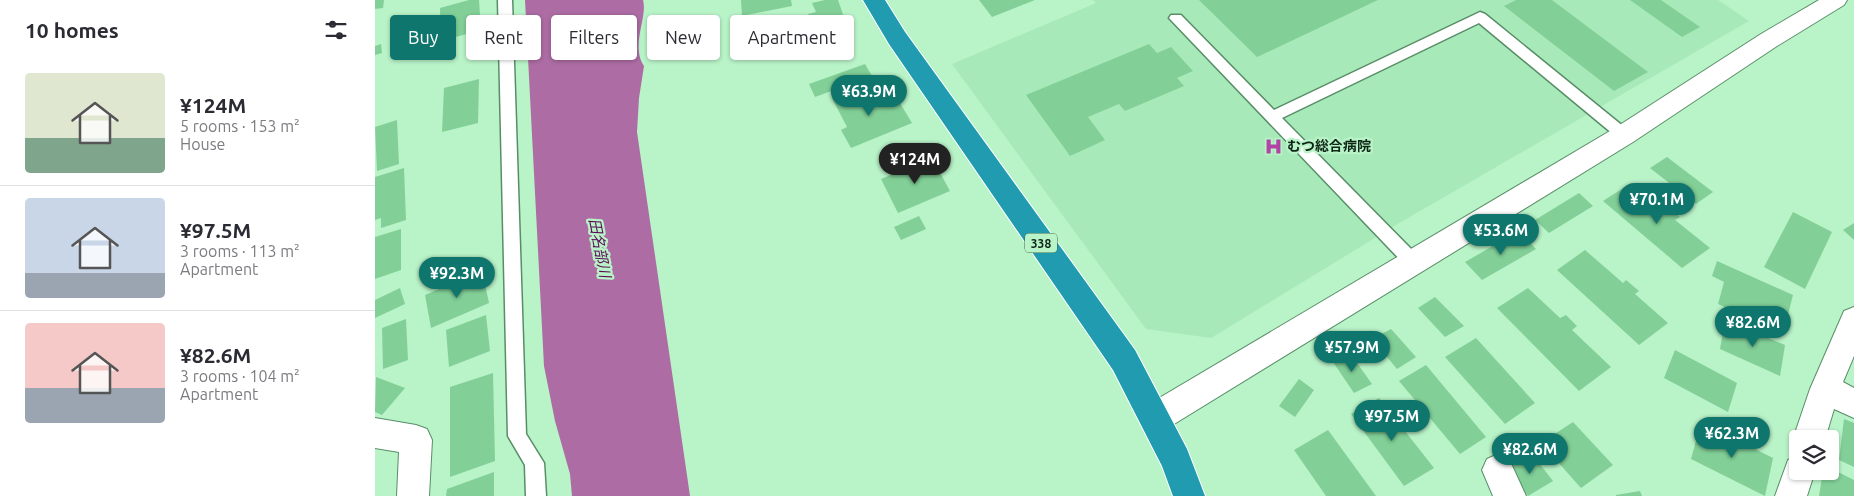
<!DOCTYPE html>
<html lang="en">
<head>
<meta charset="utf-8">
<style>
	body { margin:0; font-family:Ubuntu,"Noto Sans JP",sans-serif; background:#f7f7f7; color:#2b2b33; height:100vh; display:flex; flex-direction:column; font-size:19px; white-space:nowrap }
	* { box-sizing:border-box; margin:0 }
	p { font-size:16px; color:#7c7c81 }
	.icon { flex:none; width:28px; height:28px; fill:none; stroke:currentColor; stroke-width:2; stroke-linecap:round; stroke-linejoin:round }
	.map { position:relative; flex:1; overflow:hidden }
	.details { display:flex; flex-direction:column; background:#fff; width:375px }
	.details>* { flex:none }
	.guide { position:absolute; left:15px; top:15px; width:475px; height:45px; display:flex; gap:10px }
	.fabs { position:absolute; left:1414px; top:430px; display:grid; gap:10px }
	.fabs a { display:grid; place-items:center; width:50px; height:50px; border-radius:5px; background:#fff; box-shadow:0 1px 4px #0004; font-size:25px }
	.price { position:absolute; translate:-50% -42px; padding:0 11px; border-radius:18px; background:#0f766e; color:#fff; font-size:16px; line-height:32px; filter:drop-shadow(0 1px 2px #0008) }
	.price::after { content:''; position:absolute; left:50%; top:30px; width:15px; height:11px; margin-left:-8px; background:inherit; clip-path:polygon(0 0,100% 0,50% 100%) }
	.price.active { background:#222; color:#fff }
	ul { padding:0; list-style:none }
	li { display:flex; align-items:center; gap:15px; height:125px; padding:0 25px }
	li+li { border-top:1px solid #e1e1e2 }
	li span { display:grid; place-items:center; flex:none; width:140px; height:100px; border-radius:5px; color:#555 }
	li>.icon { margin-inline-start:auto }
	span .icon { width:60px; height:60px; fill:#fffc; stroke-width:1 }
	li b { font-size:21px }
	h2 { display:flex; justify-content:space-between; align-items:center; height:60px; padding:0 25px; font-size:21px }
	.chip { padding:0 18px; border-radius:5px; background:#fff; box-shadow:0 1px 4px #0004; font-size:18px; line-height:45px }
	.chip.active { background:#0f766e; color:#fff }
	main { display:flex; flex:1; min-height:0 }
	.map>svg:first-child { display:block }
	.built { fill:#a8e9b9 }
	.water { fill:#ad6ca4 }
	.building { fill:#82d098 }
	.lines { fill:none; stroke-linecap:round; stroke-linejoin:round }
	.lane-casing { stroke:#588e67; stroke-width:3 }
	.street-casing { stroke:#588e67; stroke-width:2 }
	.secondary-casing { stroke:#588e67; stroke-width:2 }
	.highway-casing { stroke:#fff; stroke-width:2 }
	.lane { fill:#fff; fill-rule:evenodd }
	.street { fill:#fff; fill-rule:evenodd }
	.secondary { fill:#fff; fill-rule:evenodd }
	.highway { fill:#209baf; fill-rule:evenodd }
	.labels { text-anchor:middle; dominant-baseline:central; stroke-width:4.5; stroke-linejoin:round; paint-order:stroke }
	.shield { fill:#b9f3c8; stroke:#42644b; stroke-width:1 }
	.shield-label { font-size:12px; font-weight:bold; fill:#0f2616 }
	.poi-label { font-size:14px; font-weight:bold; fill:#0f2616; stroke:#b9f3c8; text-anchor:start }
	.water-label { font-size:15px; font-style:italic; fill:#5d0a56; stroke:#b9f3c8 }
</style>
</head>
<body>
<main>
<section class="details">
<h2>10 homes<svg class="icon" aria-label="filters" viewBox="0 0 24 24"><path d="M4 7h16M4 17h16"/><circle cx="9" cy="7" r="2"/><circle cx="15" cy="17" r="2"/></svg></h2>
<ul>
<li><span style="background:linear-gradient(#dfe7d0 65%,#7fa58c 0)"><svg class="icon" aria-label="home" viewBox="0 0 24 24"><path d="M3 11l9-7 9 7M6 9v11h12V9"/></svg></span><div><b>¥124M</b><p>5 rooms · 153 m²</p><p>House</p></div></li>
<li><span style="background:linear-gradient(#c9d6e8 75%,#9aa5b1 0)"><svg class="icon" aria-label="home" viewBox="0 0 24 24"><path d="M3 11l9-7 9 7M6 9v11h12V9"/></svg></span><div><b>¥97.5M</b><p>3 rooms · 113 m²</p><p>Apartment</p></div></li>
<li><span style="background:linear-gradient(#f6c9c9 65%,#9aa5b1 0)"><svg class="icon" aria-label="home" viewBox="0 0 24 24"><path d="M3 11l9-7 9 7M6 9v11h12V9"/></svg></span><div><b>¥82.6M</b><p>3 rooms · 104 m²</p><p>Apartment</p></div></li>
</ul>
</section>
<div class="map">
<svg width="1479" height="496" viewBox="0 0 1479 496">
	<rect width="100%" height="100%" fill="#b9f3c8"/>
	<!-- built -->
	<path class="built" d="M718 0H1343L1374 21 1026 222 836 338 771 329 577 64 721 3Z"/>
	<!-- water -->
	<path class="water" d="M150 0H268C273 18 255 45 269 66L264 98 262 132 315 496H197L195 474 180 421 169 366Z"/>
	<!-- building -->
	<g class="building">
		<path d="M0 0H9L8 8 0 9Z"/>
		<path d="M94 0H104L106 30 66 41 65 8Z"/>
		<path d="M366 0H416L417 6 367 16Z"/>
		<path d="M450 0H463L473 29 448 36 444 25 436 27 433 14 441 12 437 3Z"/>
		<path d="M604 0H660L617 17Z"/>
		<path d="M824 0H1003L882 57Z"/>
		<path d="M1141 0H1177L1273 72 1239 91 1129 6Z"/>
		<path d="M1255 0H1286L1325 27 1307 37Z"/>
		<path d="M6 44 7 53 0 55V46Z"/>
		<path d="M774 44 782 53 796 47 818 71 802 78 809 86 750 111 744 104 713 117 730 140 695 156 651 95Z"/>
		<path d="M490 64 497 76 440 97 434 84Z"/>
		<path d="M104 79 103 123 67 132 69 88Z"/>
		<path d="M489 86 501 106 522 98 537 123 476 148 466 130 472 127 457 98Z"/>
		<path d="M22 120 24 164 2 171 0 127Z"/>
		<path d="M1292 157 1338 192 1321 204 1275 168Z"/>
		<path d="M557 158 575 191 523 213 506 179Z"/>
		<path d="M29 168 31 220 6 228V218L0 220V177Z"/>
		<path d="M1256 183 1290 212 1295 209 1305 217 1300 220 1335 248 1307 268 1228 201Z"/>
		<path d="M1204 193 1218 206 1174 233 1160 220Z"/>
		<path d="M1418 212 1457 232 1430 289 1389 267Z"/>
		<path d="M544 216 551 229 526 240 519 227Z"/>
		<path d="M1479 223V240L1468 230Z"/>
		<path d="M26 229V270L0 279V237Z"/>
		<path d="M1144 231 1161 249 1107 280 1090 262Z"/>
		<path d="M1210 250 1248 283 1251 280 1264 291 1260 294 1293 323 1264 345 1182 270Z"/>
		<path d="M1342 261 1418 295 1408 334 1343 304 1349 282 1337 276Z"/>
		<path d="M107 271 114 303 56 328 50 295Z"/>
		<path d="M25 288 30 304 0 318V300Z"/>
		<path d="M1153 288 1185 318 1191 315 1202 326 1197 330 1236 367 1204 391 1122 308Z"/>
		<path d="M1060 297 1089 326 1070 337 1043 308Z"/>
		<path d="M111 315 115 351 74 367 71 330Z"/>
		<path d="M31 319 33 360 8 369 7 328Z"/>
		<path d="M1350 320 1410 345 1405 376 1345 349Z"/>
		<path d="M1016 329 1041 357 1022 369 997 339Z"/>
		<path d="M1101 338 1160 403 1130 424 1070 357Z"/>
		<path d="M1300 350 1362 383 1353 412 1289 378Z"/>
		<path d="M975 353 997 384 979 393 958 362Z"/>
		<path d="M1051 365 1111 437 1085 454 1024 381Z"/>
		<path d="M118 373 120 461 75 477V387Z"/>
		<path d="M1 377 30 388 7 415 0 412Z"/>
		<path d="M924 379 939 390 920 417 904 406Z"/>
		<path d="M1004 398 1059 468 1029 486 976 414Z"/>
		<path d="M1469 419 1479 423V467L1464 460Z"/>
		<path d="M1198 422 1238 465 1206 488 1166 443Z"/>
		<path d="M1326 422 1398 458 1390 496 1316 459Z"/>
		<path d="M953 430 1001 496H951L919 450Z"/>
		<path d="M1157 454 1178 481 1153 496 1132 469Z"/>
		<path d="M1455 468 1479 480V496H1444L1448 471H1455Z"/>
		<path d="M119 472V496H71L72 489Z"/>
		<path d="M1265 491 1267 496H1241V495Z"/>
	</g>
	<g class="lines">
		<defs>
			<g id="lane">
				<path d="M123 0H137L151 434 169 463 171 496H151L150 465 133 436Z"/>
				<path d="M1105 12 1110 14 1254 131 1256 135 1254 139 1249 141 1244 139 1104 23 907 118 1045 258 1047 263 1045 268 1039 270 1033 268 794 18 796 15H806L899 110Z"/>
			</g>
			<g id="street">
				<path d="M1479 307V356L1468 382 1479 388V418L1459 409 1450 439H1422V449L1418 439 1435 389 1469 311Z"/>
				<path d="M0 418 41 425 52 429 57 440 54 496H22L24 452 0 448Z"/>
				<path d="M1123 454 1134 459 1151 496H1118L1107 470 1112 459Z"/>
				<path d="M1422 456V471H1440L1432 496H1400L1413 460Z"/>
			</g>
			<path id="secondary" d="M1444 0H1472L1469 5 1402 46 1258 142 791 429 780 433 769 429 764 418 769 407 1240 128 1386 34Z"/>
			<path id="highway" d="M488 0H510L530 32 760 350 812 449 830 496H798L787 466 738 370 514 44Z"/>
		</defs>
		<!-- lane casing -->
		<use href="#lane" class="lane-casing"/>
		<!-- street casing -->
		<use href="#street" class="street-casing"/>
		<!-- secondary casing -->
		<use href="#secondary" class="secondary-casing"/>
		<!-- highway casing -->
		<use href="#highway" class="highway-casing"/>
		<!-- lane -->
		<use href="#lane" class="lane"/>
		<!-- street -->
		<use href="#street" class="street"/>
		<!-- secondary -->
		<use href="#secondary" class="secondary"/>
		<!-- highway -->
		<use href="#highway" class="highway"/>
	</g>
	<!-- icons -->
	<defs>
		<symbol id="hospital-bare" viewBox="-9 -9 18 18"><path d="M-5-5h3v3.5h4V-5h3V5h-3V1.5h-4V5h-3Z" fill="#b145a5" stroke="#b9f3c8" stroke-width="2.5" paint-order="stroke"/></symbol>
	</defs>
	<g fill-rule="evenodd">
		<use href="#hospital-bare" x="886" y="134" width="25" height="25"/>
	</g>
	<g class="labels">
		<!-- shield labels -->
		<rect class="shield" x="650" y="233.5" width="32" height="19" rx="4"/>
		<g class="shield-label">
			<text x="666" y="243">338</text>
		</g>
		<!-- poi labels -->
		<g class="poi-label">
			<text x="912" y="146">むつ総合病院</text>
		</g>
		<!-- water labels -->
		<g class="water-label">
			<text transform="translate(225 248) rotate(79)">田名部川</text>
		</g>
	</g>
</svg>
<div class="fabs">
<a><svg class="icon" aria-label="layers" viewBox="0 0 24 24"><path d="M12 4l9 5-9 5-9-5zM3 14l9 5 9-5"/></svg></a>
</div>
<b class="price" style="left:494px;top:117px">¥63.9M</b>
<b class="price active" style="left:540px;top:185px">¥124M</b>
<b class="price" style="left:1282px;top:225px">¥70.1M</b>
<b class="price" style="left:1126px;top:256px">¥53.6M</b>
<b class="price" style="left:82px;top:299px">¥92.3M</b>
<b class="price" style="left:1378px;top:348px">¥82.6M</b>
<b class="price" style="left:977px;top:373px">¥57.9M</b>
<b class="price" style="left:1017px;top:442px">¥97.5M</b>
<b class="price" style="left:1357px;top:459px">¥62.3M</b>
<b class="price" style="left:1155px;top:475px">¥82.6M</b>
<div class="guide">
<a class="chip active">Buy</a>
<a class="chip">Rent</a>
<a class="chip">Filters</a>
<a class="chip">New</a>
<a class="chip">Apartment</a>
</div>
</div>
</main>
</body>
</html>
